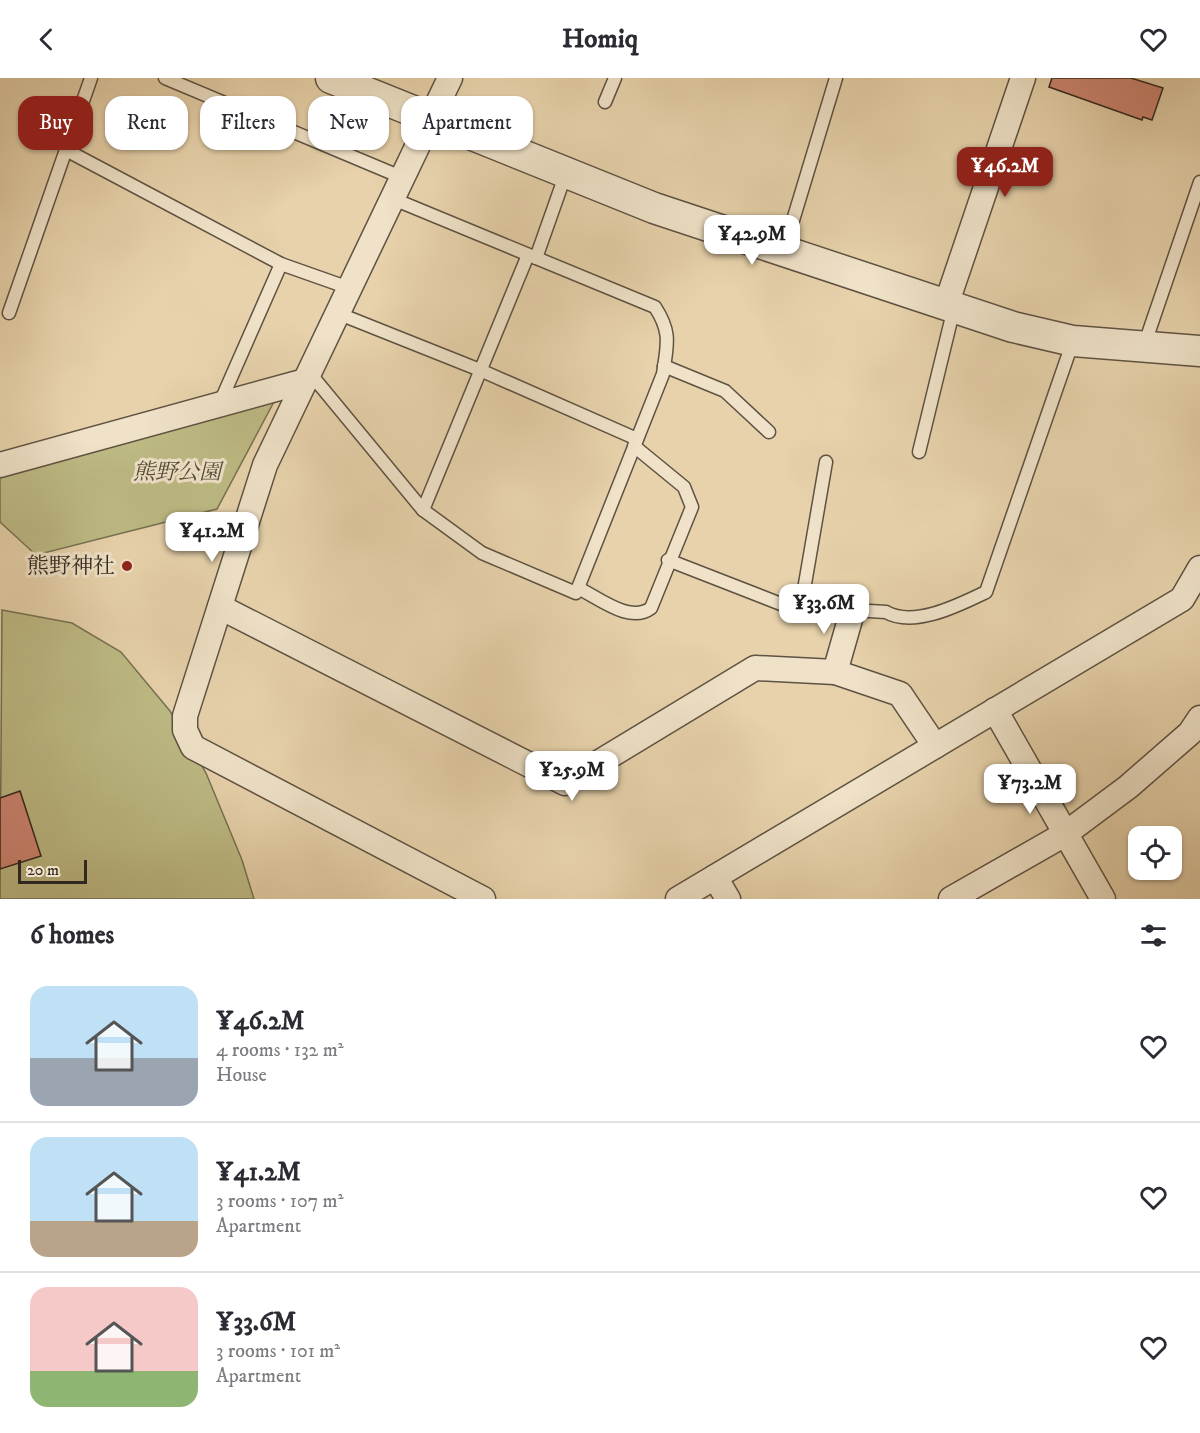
<!DOCTYPE html>
<html lang="en">
<head>
<meta charset="utf-8">
<style>
	body { margin:0; font-family:"IM FELL DW Pica","Noto Serif JP",serif; background:#f7f7f7; color:#2b2b33; height:100vh; display:flex; flex-direction:column; font-size:22px; white-space:nowrap }
	* { box-sizing:border-box; margin:0 }
	p { font-size:20px; color:#7c7c81 }
	.icon { flex:none; width:33px; height:33px; fill:none; stroke:currentColor; stroke-width:2; stroke-linecap:round; stroke-linejoin:round }
	.map { position:relative; height:821px; overflow:hidden }
	.panel { display:flex; flex-direction:column; background:#fff; flex:1 }
	.panel>* { flex:none }
	.guide { position:absolute; left:18px; top:18px; width:600px; height:54px; display:flex; gap:12px }
	.controls { position:absolute; left:1128px; top:748px; display:grid; gap:12px }
	.controls a { display:grid; place-items:center; width:54px; height:54px; border-radius:12px; background:#fff; box-shadow:0 2px 4px #0004; font-size:30px }
	.scale { position:absolute; left:18px; bottom:15px; width:69px; box-sizing:border-box; padding-left:6px; border:3px solid #31281f; border-top:0; font-size:16px; line-height:21px; white-space:nowrap; color:#31281f; -webkit-text-stroke:4px #efe2c8; paint-order:stroke }
	.price { position:absolute; translate:-50% -51px; padding:0 14px; border-radius:12px; background:#fff; color:#222; font-size:20px; line-height:39px; filter:drop-shadow(0 2px 3px #0008) }
	.price::after { content:''; position:absolute; left:50%; top:36px; width:18px; height:14px; margin-left:-9px; background:inherit; clip-path:polygon(0 0,100% 0,50% 100%) }
	.price.current { background:#8f2418; color:#fff }
	ul { padding:0; list-style:none }
	li { display:flex; align-items:center; gap:18px; height:150px; padding:0 30px }
	li+li { border-top:2px solid #e1e1e2 }
	li span { display:grid; place-items:center; flex:none; width:168px; height:120px; border-radius:18px; color:#555 }
	li>.icon { margin-inline-start:auto }
	span .icon { width:72px; height:72px; fill:#fffc; stroke-width:1 }
	li b { font-size:26px }
	h2 { display:flex; justify-content:space-between; align-items:center; height:72px; padding:0 30px; font-size:26px }
	.tag { padding:0 21px; border-radius:18px; background:#fff; box-shadow:0 2px 4px #0004; font-size:21px; line-height:54px }
	.tag.current { background:#8f2418; color:#fff }
	header { display:flex; justify-content:space-between; align-items:center; height:78px; padding:0 30px; background:#fff; font-size:27px; font-weight:700 }
	.map>svg:first-child { display:block }
	.green { fill:#bdba84; stroke:#777152; stroke-width:1.5 }
	.building { fill:#ce8673; stroke:#31281f; stroke-width:1.5 }
	.lines { fill:none; stroke-linecap:round; stroke-linejoin:round }
	.service-casing { stroke:#5e5242; stroke-width:15 }
	.minor-casing { stroke:#5e5242; stroke-width:27 }
	.tertiary-casing { stroke:#5e5242; stroke-width:33 }
	.service { stroke:#efe2c8; stroke-width:12 }
	.minor { stroke:#efe2c8; stroke-width:24 }
	.tertiary { stroke:#efe2c8; stroke-width:30 }
	.poi-dot { fill:#8f2418; stroke:#efe2c8; stroke-width:2 }
	.labels { text-anchor:middle; dominant-baseline:central; stroke-width:6; stroke-linejoin:round; paint-order:stroke }
	.park-label { font-size:22px; font-style:italic; fill:#544c38; stroke:#efe2c8 }
	.poi-label { font-size:22px; fill:#31281f; stroke:#efe2c8; text-anchor:end }
</style>
</head>
<body>
<header><svg class="icon" aria-label="back" viewBox="0 0 24 24"><path d="M15 5l-7 7 7 7"/></svg>Homiq<svg class="icon" aria-label="heart" viewBox="0 0 24 24"><path d="M12 20l-8-8c-3-5 5-10 8-4 3-6 11-1 8 4z"/></svg></header>
<div class="map">
<svg width="1200" height="821" viewBox="0 0 1200 821">
	<rect width="100%" height="100%" fill="#e7d2ab"/>
	<filter id="stains"><feTurbulence type="fractalNoise" baseFrequency=".00333" numOctaves="4"/><feColorMatrix values="0 0 0 0 .2 0 0 0 0 .09 0 0 0 0 .02 0 0 0 .5 -.17"/></filter>
	<radialGradient id="worn" r=".72"><stop offset=".6" stop-color="#630" stop-opacity="0"/><stop offset="1" stop-color="#630" stop-opacity=".3"/></radialGradient>
	<!-- green -->
	<g class="green">
		<path d="M276 320 217 431 36 477 0 444V395Z"/>
		<path d="M2 532 72 545 121 574 170 633 206 695 242 782 254 821H0Z"/>
	</g>
	<!-- building -->
	<g class="building">
		<path d="M1052 0H1131L1163 10 1152 42 1143 39 1142 42 1049 9Z"/>
		<path d="M20 713 41 778 0 791V720Z"/>
	</g>
	<g class="lines">
		<defs>
			<g id="service">
				<path d="M165 0 401 99"/>
				<path d="M605 24 615 0"/>
				<path d="M66 72 281 186 349 210"/>
				<path d="M784 172 836 0"/>
				<path d="M536 180 566 95"/>
				<path d="M9 235 91 0"/>
				<path d="M337 235 480 292 637 361"/>
				<path d="M1144 268 1200 104"/>
				<path d="M664 288 725 313 769 354"/>
				<path d="M309 294 423 432 482 475 576 515 663 296C667 267 672 255 655 229L391 120"/>
				<path d="M219 327 281 186"/>
				<path d="M919 374 954 230"/>
				<path d="M423 432 528 177"/>
				<path d="M668 482 786 528 886 534C914 550 959 527 986 514L1073 263"/>
				<path d="M578 510C599 520 630 546 651 530L692 429 684 409 634 368"/>
				<path d="M801 529 826 384"/>
			</g>
			<g id="minor">
				<path d="M450 0 265 387 185 638V652L193 669 483 821"/>
				<path d="M946 227 1023 0"/>
				<path d="M0 387 305 303"/>
				<path d="M220 529 565 705 755 590 835 594 900 616 935 668"/>
				<path d="M835 594 853 531"/>
				<path d="M995 632 1103 821"/>
				<path d="M715 799 728 821"/>
				<path d="M678 821 1182 521 1200 490"/>
				<path d="M951 821 1065 756 1128 709 1190 655 1200 640"/>
			</g>
			<path id="tertiary" d="M331 0 654 130 1013 249 1073 263 1200 273"/>
		</defs>
		<!-- service casing -->
		<use href="#service" class="service-casing"/>
		<!-- minor casing -->
		<use href="#minor" class="minor-casing"/>
		<!-- tertiary casing -->
		<use href="#tertiary" class="tertiary-casing"/>
		<!-- service -->
		<use href="#service" class="service"/>
		<!-- minor -->
		<use href="#minor" class="minor"/>
		<!-- tertiary -->
		<use href="#tertiary" class="tertiary"/>
	</g>
	<!-- markers -->
	<circle class="poi-dot" cx="127" cy="488" r="6"/>
	<g class="labels">
		<!-- park labels -->
		<g class="park-label">
			<text x="177" y="394">熊野公園</text>
		</g>
		<!-- poi labels -->
		<g class="poi-label">
			<text x="115" y="488">熊野神社</text>
		</g>
	</g>
	<rect width="100%" height="100%" filter="url(#stains)"/>
	<rect width="100%" height="100%" fill="url(#worn)"/>
</svg>
<div class="controls">
<a><svg class="icon" aria-label="locate" viewBox="0 0 24 24"><circle cx="12" cy="12" r="6"/><path d="M12 2v4M12 18v4M2 12h4M18 12h4"/></svg></a>
</div>
<div class="scale">20 m</div>
<b class="price current" style="left:1005px;top:120px">¥46.2M</b>
<b class="price" style="left:752px;top:188px">¥42.9M</b>
<b class="price" style="left:212px;top:485px">¥41.2M</b>
<b class="price" style="left:824px;top:557px">¥33.6M</b>
<b class="price" style="left:572px;top:724px">¥25.9M</b>
<b class="price" style="left:1030px;top:737px">¥73.2M</b>
<div class="guide">
<a class="tag current">Buy</a>
<a class="tag">Rent</a>
<a class="tag">Filters</a>
<a class="tag">New</a>
<a class="tag">Apartment</a>
</div>
</div>
<section class="panel">
<h2>6 homes<svg class="icon" aria-label="filters" viewBox="0 0 24 24"><path d="M4 7h16M4 17h16"/><circle cx="9" cy="7" r="2"/><circle cx="15" cy="17" r="2"/></svg></h2>
<ul>
<li><span style="background:linear-gradient(#bfe0f5 60%,#9aa5b1 0)"><svg class="icon" aria-label="home" viewBox="0 0 24 24"><path d="M3 11l9-7 9 7M6 9v11h12V9"/></svg></span><div><b>¥46.2M</b><p>4 rooms · 132 m²</p><p>House</p></div><svg class="icon" aria-label="heart" viewBox="0 0 24 24"><path d="M12 20l-8-8c-3-5 5-10 8-4 3-6 11-1 8 4z"/></svg></li>
<li><span style="background:linear-gradient(#bfe0f5 70%,#b9a48a 0)"><svg class="icon" aria-label="home" viewBox="0 0 24 24"><path d="M3 11l9-7 9 7M6 9v11h12V9"/></svg></span><div><b>¥41.2M</b><p>3 rooms · 107 m²</p><p>Apartment</p></div><svg class="icon" aria-label="heart" viewBox="0 0 24 24"><path d="M12 20l-8-8c-3-5 5-10 8-4 3-6 11-1 8 4z"/></svg></li>
<li><span style="background:linear-gradient(#f6c9c9 70%,#8fb573 0)"><svg class="icon" aria-label="home" viewBox="0 0 24 24"><path d="M3 11l9-7 9 7M6 9v11h12V9"/></svg></span><div><b>¥33.6M</b><p>3 rooms · 101 m²</p><p>Apartment</p></div><svg class="icon" aria-label="heart" viewBox="0 0 24 24"><path d="M12 20l-8-8c-3-5 5-10 8-4 3-6 11-1 8 4z"/></svg></li>
</ul>
</section>
</body>
</html>
